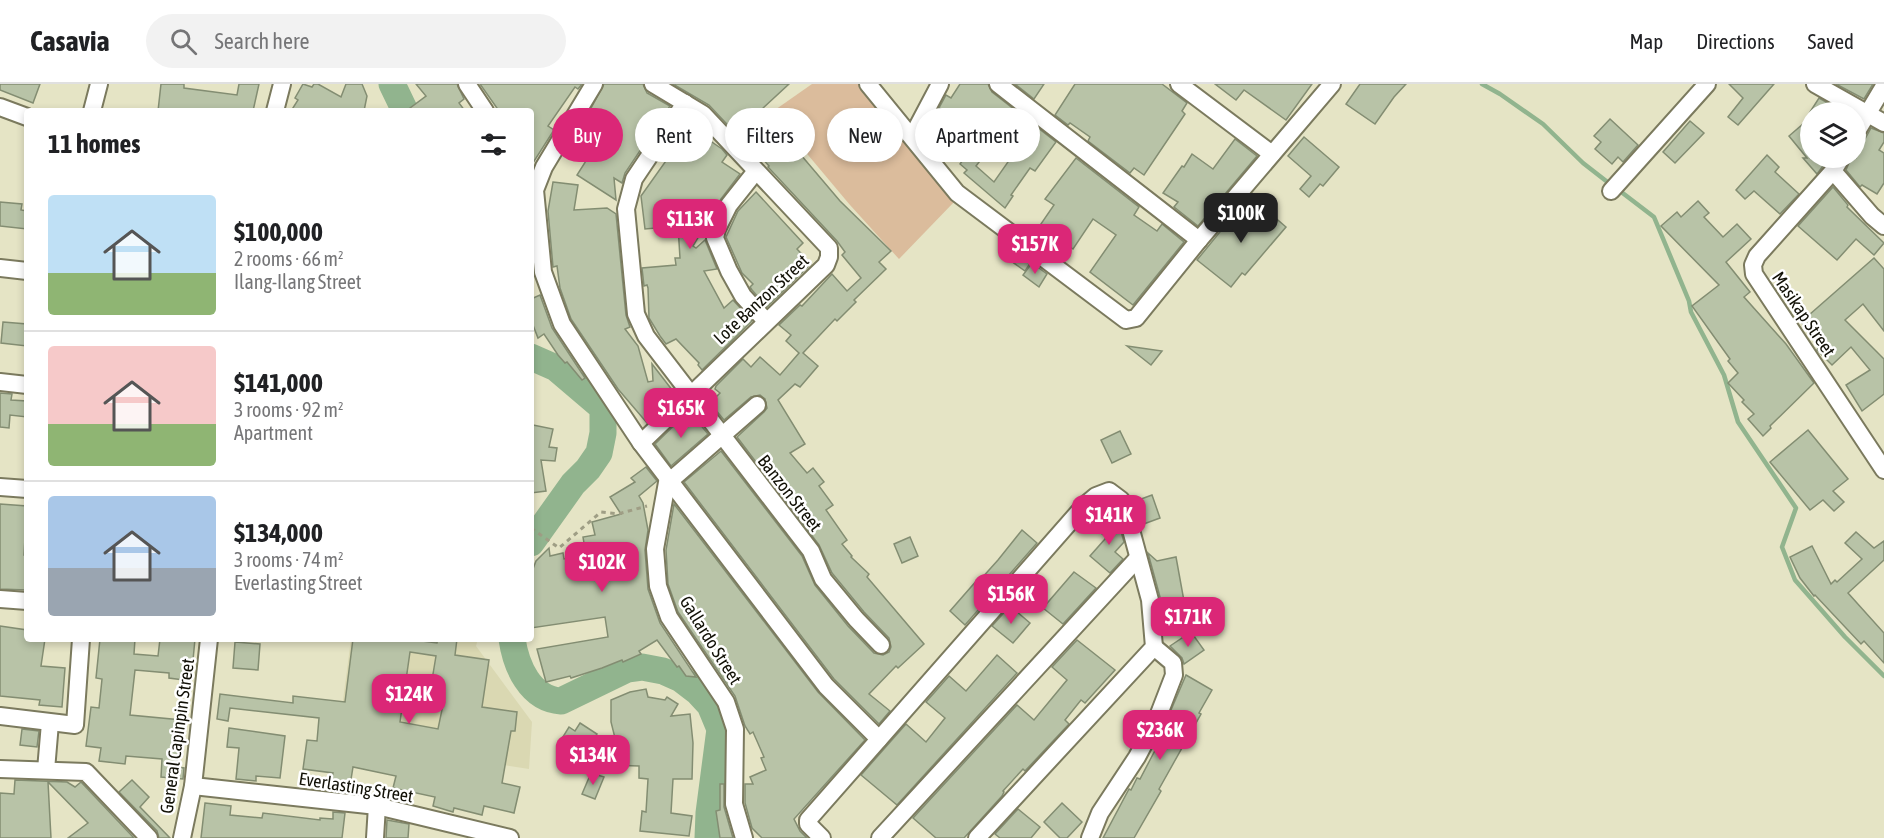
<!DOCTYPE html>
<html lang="en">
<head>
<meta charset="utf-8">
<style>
	body { margin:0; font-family:"Asap Condensed",sans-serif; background:#f2f2f2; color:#202124; height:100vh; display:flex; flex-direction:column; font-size:22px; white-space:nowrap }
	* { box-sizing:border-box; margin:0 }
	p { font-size:20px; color:#757577 }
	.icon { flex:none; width:33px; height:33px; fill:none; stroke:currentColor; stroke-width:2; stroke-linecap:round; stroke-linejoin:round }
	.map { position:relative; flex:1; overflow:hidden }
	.panel { position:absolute; left:24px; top:24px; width:510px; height:534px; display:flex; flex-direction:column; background:#fff; border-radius:6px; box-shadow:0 3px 9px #0003 }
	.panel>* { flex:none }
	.top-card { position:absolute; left:552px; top:24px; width:570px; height:54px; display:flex; gap:12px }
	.buttons { position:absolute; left:1800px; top:18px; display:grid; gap:12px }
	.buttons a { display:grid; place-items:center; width:66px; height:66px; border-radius:50%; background:#fff; box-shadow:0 3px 9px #0003; font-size:30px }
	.price { position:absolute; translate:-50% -51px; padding:0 14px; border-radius:12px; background:#db2777; color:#fff; font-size:20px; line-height:39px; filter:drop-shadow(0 2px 3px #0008) }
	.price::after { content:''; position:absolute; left:50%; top:36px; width:18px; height:14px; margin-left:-9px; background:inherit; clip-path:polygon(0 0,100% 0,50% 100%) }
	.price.current { background:#222; color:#fff }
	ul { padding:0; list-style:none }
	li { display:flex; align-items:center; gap:18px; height:150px; padding:0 24px }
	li+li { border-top:2px solid #e0e0e0 }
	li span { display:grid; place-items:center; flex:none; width:168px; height:120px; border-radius:6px; color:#555 }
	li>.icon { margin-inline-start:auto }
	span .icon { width:72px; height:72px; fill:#fffc; stroke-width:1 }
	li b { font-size:26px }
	h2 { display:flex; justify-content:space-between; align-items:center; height:72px; padding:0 24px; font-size:26px }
	.pill { padding:0 21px; border-radius:27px; background:#fff; box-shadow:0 3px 9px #0003; font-size:21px; line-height:54px }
	.pill.current { background:#db2777; color:#fff }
	header { display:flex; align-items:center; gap:36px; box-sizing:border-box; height:84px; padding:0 30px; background:#fff; border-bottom:2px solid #e0e0e0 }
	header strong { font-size:28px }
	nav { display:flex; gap:33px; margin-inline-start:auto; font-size:21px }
	.search { width:420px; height:54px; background:#f2f2f2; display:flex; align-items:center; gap:15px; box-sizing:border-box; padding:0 21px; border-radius:33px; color:#757577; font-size:22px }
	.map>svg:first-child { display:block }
	.built { fill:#dad8b2 }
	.green { fill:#dbbc9c }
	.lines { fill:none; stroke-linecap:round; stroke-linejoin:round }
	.stream { stroke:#91b48e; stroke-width:4.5 }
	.river { stroke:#91b48e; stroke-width:27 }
	.building { fill:#b8c3a7; stroke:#838d72; stroke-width:1.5; fill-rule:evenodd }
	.minor-casing { stroke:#7b7a5e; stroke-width:20 }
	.path { stroke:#9f9e85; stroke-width:3; stroke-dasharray:4.5 4.5; stroke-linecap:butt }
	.minor { stroke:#fff; stroke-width:16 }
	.labels { text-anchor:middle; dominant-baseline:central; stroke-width:5; stroke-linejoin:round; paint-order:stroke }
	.street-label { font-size:18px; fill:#111006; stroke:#fff }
</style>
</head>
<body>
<header>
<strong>Casavia</strong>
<div class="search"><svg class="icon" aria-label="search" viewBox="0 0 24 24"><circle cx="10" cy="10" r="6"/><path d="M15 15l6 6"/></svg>Search here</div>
<nav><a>Map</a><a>Directions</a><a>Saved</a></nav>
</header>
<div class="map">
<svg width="1884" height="754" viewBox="0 0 1884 754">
	<rect width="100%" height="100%" fill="#e5e4c5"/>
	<!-- built -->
	<path class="built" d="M351 555H478L476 562 532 638 529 685 338 655Z"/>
	<!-- green -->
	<path class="green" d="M812 0H859L955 117 899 175 850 121 772 28Z"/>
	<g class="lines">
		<!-- stream -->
		<g class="stream">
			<path d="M1482 0 1500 10 1543 40 1583 79 1610 100"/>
			<path d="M1620 107 1654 133 1689 217 1691 228 1724 291 1738 338 1796 424 1782 463 1795 496 1845 553 1884 592"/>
		</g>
		<!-- river -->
		<g class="river">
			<path d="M392 0 405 27"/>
			<path d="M531 273 556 284 603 324V349L599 369 588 385 573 400 531 459"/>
			<path d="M512 555C516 582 530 615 561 617L627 585 642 583 663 587 681 595 698 608 710 621 720 645 709 729 708 754"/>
		</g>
	</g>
	<!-- building -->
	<g class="building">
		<path d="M0 0H40L33 19 0 6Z"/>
		<path d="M161 0H184V4L237 11 239 0H259L253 27H158Z"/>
		<path d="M303 0 312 3 314 0H318L341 13 346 0H362L367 12 364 27H291L298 16 295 14Z"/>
		<path d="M416 0H457L464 15 459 19 465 27H406L426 12Z"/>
		<path d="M480 0H582L578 5 575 3 548 42 554 46 531 82V27H499Z"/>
		<path d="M604 0H643L647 9 670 22 625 89 622 99 614 94 616 116 577 91 591 69 578 61 589 45 582 41Z"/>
		<path d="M673 0H789L762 25 840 117 891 167 879 178 886 185 854 216 856 218 837 237 835 235 803 269 818 282 800 303 795 300 778 316 805 360 790 369 807 389 813 384 824 398 819 402 833 421 826 426 847 456 842 460 852 472 851 473 869 490 867 493 924 560 898 584 896 582 869 610 890 627 879 640 834 595 684 398 721 367 802 472 815 501 848 542 874 569 883 571 889 568 891 563 889 554 864 528 832 489 819 461 737 353 764 328 767 324 765 315 760 311 751 313 724 336 710 319 720 309 715 305 716 302 743 275 751 283 760 273 780 291 799 269 786 257 791 251 779 241 800 221 802 222 832 190 847 207 861 194 842 171 845 168 837 157 768 83 769 82 741 51 739 53 709 21Z"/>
		<path d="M960 0H988L992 8 1056 58 1035 87 1030 84 1011 111 1013 112 1005 124 964 89 967 86 960 80 984 48 958 31 956 34 939 24 946 11 951 14ZM997 55 1015 68 994 98 976 82Z"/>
		<path d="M1015 0H1044L1034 15Z"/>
		<path d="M1075 0H1162L1187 19 1182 27 1185 30 1144 91 1134 84 1130 89 1088 57 1090 53 1070 39 1068 41 1055 31Z"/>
		<path d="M1215 0H1312L1286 36 1244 6 1236 16Z"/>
		<path d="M1360 0H1406L1394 13 1375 40 1346 20Z"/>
		<path d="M1729 0H1774L1738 41 1728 33 1743 14Z"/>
		<path d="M1836 0H1873L1864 15Z"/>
		<path d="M1819 14 1844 28H1810Z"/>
		<path d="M1810 34V74H1829L1817 90 1803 74H1807L1789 52Z"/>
		<path d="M1610 35 1638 61 1623 78 1618 73 1612 80 1595 65 1601 58 1594 52Z"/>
		<path d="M1690 37 1704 49 1675 79 1663 68Z"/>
		<path d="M690 43 722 65 727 71 722 78 740 90 721 115 693 162 696 164 705 156 717 185 704 187 724 224 733 216 752 237 702 286 698 281 699 279 676 255 666 260 660 252 649 234 648 204 647 201 644 202 642 184 676 181 675 174H680L678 142 645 145 641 112Z"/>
		<path d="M1871 44 1884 49V58L1879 66 1884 69V99L1877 110 1862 101 1860 103 1846 86 1851 74H1856V59L1865 55Z"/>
		<path d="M1304 53 1339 83 1323 102 1320 100 1309 113 1300 105 1311 92 1288 72Z"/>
		<path d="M1235 55 1257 72 1198 142 1174 123 1178 118 1163 109 1182 82 1184 83 1192 70 1213 85Z"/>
		<path d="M1767 71 1779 83 1775 88 1799 110 1780 130 1754 107 1745 115 1736 106Z"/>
		<path d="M1076 74 1139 123 1134 131 1157 147 1162 140 1184 158 1133 221 1090 188 1116 151 1093 135 1073 165 1052 151 1042 160 1032 153 1054 121 1045 115Z"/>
		<path d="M553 98 578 101 574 126 607 124 616 130 626 231 630 243 625 245 638 262 648 298 653 297 652 280 676 311 647 339 618 305 571 235 560 204 557 182 553 183 548 127Z"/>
		<path d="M1833 103 1848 121 1847 123 1884 159 1874 171 1856 155 1837 176 1798 142Z"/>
		<path d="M756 108 803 159 797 165 811 180 767 223 752 206 750 203 753 200 742 189 726 153 738 127Z"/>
		<path d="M1698 117 1709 129 1704 133 1723 153 1737 140 1751 155 1726 178 1750 208 1744 213 1786 260 1814 299 1770 342 1771 344 1763 352 1748 335 1754 330 1742 318 1744 316 1728 299 1738 289 1728 277 1730 275 1692 222 1719 201 1661 142 1677 128 1681 133Z"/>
		<path d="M0 118 22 120 21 126 27 127V145L0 142Z"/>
		<path d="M1257 118 1286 143 1245 191 1242 189 1231 203 1197 176 1233 132 1239 138Z"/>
		<path d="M1017 168 1031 178 1025 187 1011 177Z"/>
		<path d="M1874 174 1884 185V247L1863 220 1845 236 1884 275V310L1862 327 1846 301 1870 286 1851 263 1832 281 1817 266 1821 260 1801 238Z"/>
		<path d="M1032 179 1047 190 1039 203 1023 191Z"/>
		<path d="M540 211 552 244 585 294 582 296 567 278 565 279 558 271 544 250 538 254 531 236V215Z"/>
		<path d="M3 238 27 240V262L1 259Z"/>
		<path d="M1127 262 1162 267 1151 281Z"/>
		<path d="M0 309 12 310 11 316 27 317V333L10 331 9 344 0 343Z"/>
		<path d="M689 327 708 350 671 382 655 360Z"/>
		<path d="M533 341 553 345 549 363 557 364 555 377 541 376 546 407 531 409V350Z"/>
		<path d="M1808 346 1848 395 1833 407 1844 418 1834 427 1823 416 1810 426 1770 378Z"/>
		<path d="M1120 347 1131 370 1112 379 1101 356Z"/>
		<path d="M646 383 657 397 639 412 643 419 648 446 645 466 648 505 660 539 696 593 686 592 679 582 677 583 657 556 639 567 641 570 623 578 622 576 602 584 571 594 570 592 546 598 537 565 608 553 605 533 531 544V490L536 477 549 464 550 472 563 469 564 475 586 471 583 453 595 451 592 438 621 430 610 413 635 398 631 394Z"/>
		<path d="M1152 411 1160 434 1141 441 1133 418Z"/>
		<path d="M0 420 27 422 24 471H27V506L0 505Z"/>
		<path d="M674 420 818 608 865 656 794 735 800 747 807 754H762L752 744 745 719V700H753L750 693 766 686 761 674 764 673 753 648 750 650 745 642 735 612 678 528 668 500 666 466Z"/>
		<path d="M1109 433 1119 441 1124 458 1115 468 1123 475 1110 489 1090 472 1105 455 1106 453 1097 446Z"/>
		<path d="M1022 446 1037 459 965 541 950 527 978 495 980 496 998 476Z"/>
		<path d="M1856 448 1874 464 1884 457V476L1848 509 1884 549V579L1864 557 1861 560 1815 511 1814 512 1800 494 1790 473 1812 462 1831 500 1835 496 1837 498 1862 475 1845 459Z"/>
		<path d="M910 453 918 472 902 479 894 460Z"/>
		<path d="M1148 469 1157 477 1176 473 1186 528 1162 533 1160 513Z"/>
		<path d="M1074 488 1096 504 1063 540 1043 524Z"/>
		<path d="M1010 522 1030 539 1013 559 992 542Z"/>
		<path d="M0 542 27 546V555H45L41 582 65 584 62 623 39 621 40 616 0 612Z"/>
		<path d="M1191 548 1204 566 1184 580 1182 574 1170 562Z"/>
		<path d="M100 555H135L134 570 158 572 160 555H195L191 597 169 594V589L135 586 130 631 182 636 177 683 184 684 183 695 161 693 162 675 126 672 125 680 99 677 101 664 86 662 91 623 99 624 102 595 96 594Z"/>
		<path d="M353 555H406L437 559 438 555H457L455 571 489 576 482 623 517 628 515 647H511L502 699 520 703 514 729 484 722 482 731 454 724 453 728 433 722 435 713 393 704 396 692 353 683 349 708 330 706 333 689 303 685 307 656 317 657 319 634 230 624 228 637 217 635 220 610 293 619V612L345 618ZM410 568 436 572 428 620 443 621 438 645 400 638Z"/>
		<path d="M1077 556 1115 586 1085 619 1081 616 1065 636 1069 640 1025 687 1023 685 1003 707 1004 708 1002 712 964 754H936L913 734 1017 621 1034 636 1067 596 1052 583Z"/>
		<path d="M235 558 260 560 258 586 233 584Z"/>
		<path d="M997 571 1017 589 897 721 861 691 906 640 926 658 945 634 926 618 949 592 966 607Z"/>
		<path d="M1186 591 1212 606 1199 629 1201 630 1159 705 1161 707 1134 754H1103L1129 705 1131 706 1137 694 1140 695 1161 655 1159 654Z"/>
		<path d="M646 605 648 613 665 616 667 613 678 620 671 632 690 630 693 659 692 695H673L671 729 692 732 689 752 640 747 642 727 646 728 648 695 639 694V682L610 681V658L617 662 611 638V616L630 608Z"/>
		<path d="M580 639 597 650 584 671 561 656 569 643 575 647Z"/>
		<path d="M229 644 285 652 280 694 256 692V697L236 695 239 664 227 663Z"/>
		<path d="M22 645 39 647 37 663 20 661Z"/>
		<path d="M591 689 604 693 595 715 582 710Z"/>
		<path d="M15 696 67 698 75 703 81 698 134 754H68L88 739 48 698 51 754H0V709L14 710Z"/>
		<path d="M132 696 149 713 140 723 170 754H159L157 747 119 708Z"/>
		<path d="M720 700H724V723L733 754H720L716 727 720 726Z"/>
		<path d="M205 719 231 722 230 731 262 734 263 729 320 736V734L333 735V728L345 729 342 754H201Z"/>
		<path d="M1062 719 1082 738 1067 754H1060L1044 738Z"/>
		<path d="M1018 725 1040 743 1031 754H1000L995 750Z"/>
		<path d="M387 736 409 740 408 754H386Z"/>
	</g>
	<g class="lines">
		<defs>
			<g id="minor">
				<path d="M467 0 485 27"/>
				<path d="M594 0 544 83 535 106 543 188 562 240 641 359 826 602 879 655"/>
				<path d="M868 0 957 109 1126 236 1136 234 1199 156 1332 0"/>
				<path d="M998 0 1199 156"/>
				<path d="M1179 0 1272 70"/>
				<path d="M1815 0 1884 39"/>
				<path d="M685 19 634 95 626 125 636 230 646 252 811 467 823 495 856 535 881 561"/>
				<path d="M0 23 27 33"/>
				<path d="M92 27 99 0"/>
				<path d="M275 27 282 0"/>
				<path d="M1856 49 1884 2"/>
				<path d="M912 53 940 0"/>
				<path d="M1841 74 1833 87 1757 172 1753 181 1754 190 1884 386"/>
				<path d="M756 87 729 121 717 145 715 154 729 187 743 212 766 237"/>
				<path d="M1833 87 1872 132 1884 142"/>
				<path d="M1611 107 1707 0"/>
				<path d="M0 184 27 187"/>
				<path d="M0 298 27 301"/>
				<path d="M641 359 826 181 829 173V164L703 30 653 0"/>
				<path d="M668 393 655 465 658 502 669 533 726 618 735 645 734 720 744 754"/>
				<path d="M671 396 757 321"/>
				<path d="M0 403 27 405"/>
				<path d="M0 515 27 517"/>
				<path d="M0 632 75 641 81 555"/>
				<path d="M0 685 86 688 149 754"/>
				<path d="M46 686 50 639"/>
				<path d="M193 702 377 722 510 754"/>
				<path d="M182 754 193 702 209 555"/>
				<path d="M375 754 377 722"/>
				<path d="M822 754 808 740V736L1084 422 1096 412 1109 407 1121 416 1130 442 1150 516 1154 563 977 754"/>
				<path d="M880 754 1137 475"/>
				<path d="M1090 754 1100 729 1137 673 1157 635 1174 591 1173 579 1154 563"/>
			</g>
		</defs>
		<!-- minor casing -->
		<use href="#minor" class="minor-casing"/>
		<!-- path -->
		<path class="path" d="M531 444 559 464 601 428 618 430 647 422"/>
		<!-- minor -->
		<use href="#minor" class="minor"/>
	</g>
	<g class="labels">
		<!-- street labels -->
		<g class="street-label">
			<text transform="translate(761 215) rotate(-43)">Lote Banzon Street</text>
			<text transform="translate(1804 230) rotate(56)">Masikap Street</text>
			<text transform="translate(790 409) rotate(52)">Banzon Street</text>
			<text transform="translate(711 556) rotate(58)">Gallardo Street</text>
			<text transform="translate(177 652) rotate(-82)">General Capinpin Street</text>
			<text transform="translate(356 703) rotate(9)">Everlasting Street</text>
		</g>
	</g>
</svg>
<div class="buttons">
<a><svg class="icon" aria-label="layers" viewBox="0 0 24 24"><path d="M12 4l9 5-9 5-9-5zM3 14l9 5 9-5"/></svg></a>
</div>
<b class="price current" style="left:1241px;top:160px">$100K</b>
<b class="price" style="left:690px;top:166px">$113K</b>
<b class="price" style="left:1035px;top:191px">$157K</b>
<b class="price" style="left:681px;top:355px">$165K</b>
<b class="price" style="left:1109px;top:462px">$141K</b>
<b class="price" style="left:602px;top:509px">$102K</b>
<b class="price" style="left:1011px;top:541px">$156K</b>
<b class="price" style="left:1188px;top:564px">$171K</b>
<b class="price" style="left:409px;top:641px">$124K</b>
<b class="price" style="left:1160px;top:677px">$236K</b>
<b class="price" style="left:593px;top:702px">$134K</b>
<div class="top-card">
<a class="pill current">Buy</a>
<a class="pill">Rent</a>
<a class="pill">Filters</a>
<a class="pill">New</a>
<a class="pill">Apartment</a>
</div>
<section class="panel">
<h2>11 homes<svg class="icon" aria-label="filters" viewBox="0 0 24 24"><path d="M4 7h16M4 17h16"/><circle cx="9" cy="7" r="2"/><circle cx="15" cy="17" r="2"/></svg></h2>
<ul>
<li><span style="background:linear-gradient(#bfe0f5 65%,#8fb573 0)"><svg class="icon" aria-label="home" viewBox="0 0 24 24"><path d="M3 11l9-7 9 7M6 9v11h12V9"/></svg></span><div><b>$100,000</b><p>2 rooms · 66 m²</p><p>Ilang-Ilang Street</p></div></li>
<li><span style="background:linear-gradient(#f6c9c9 65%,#8fb573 0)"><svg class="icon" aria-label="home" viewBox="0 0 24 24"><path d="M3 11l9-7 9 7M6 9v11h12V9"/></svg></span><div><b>$141,000</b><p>3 rooms · 92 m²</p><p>Apartment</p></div></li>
<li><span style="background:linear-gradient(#a9c7e8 60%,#9aa5b1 0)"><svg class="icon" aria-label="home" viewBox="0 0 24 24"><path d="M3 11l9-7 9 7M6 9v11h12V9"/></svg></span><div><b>$134,000</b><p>3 rooms · 74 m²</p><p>Everlasting Street</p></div></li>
</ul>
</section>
</div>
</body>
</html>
